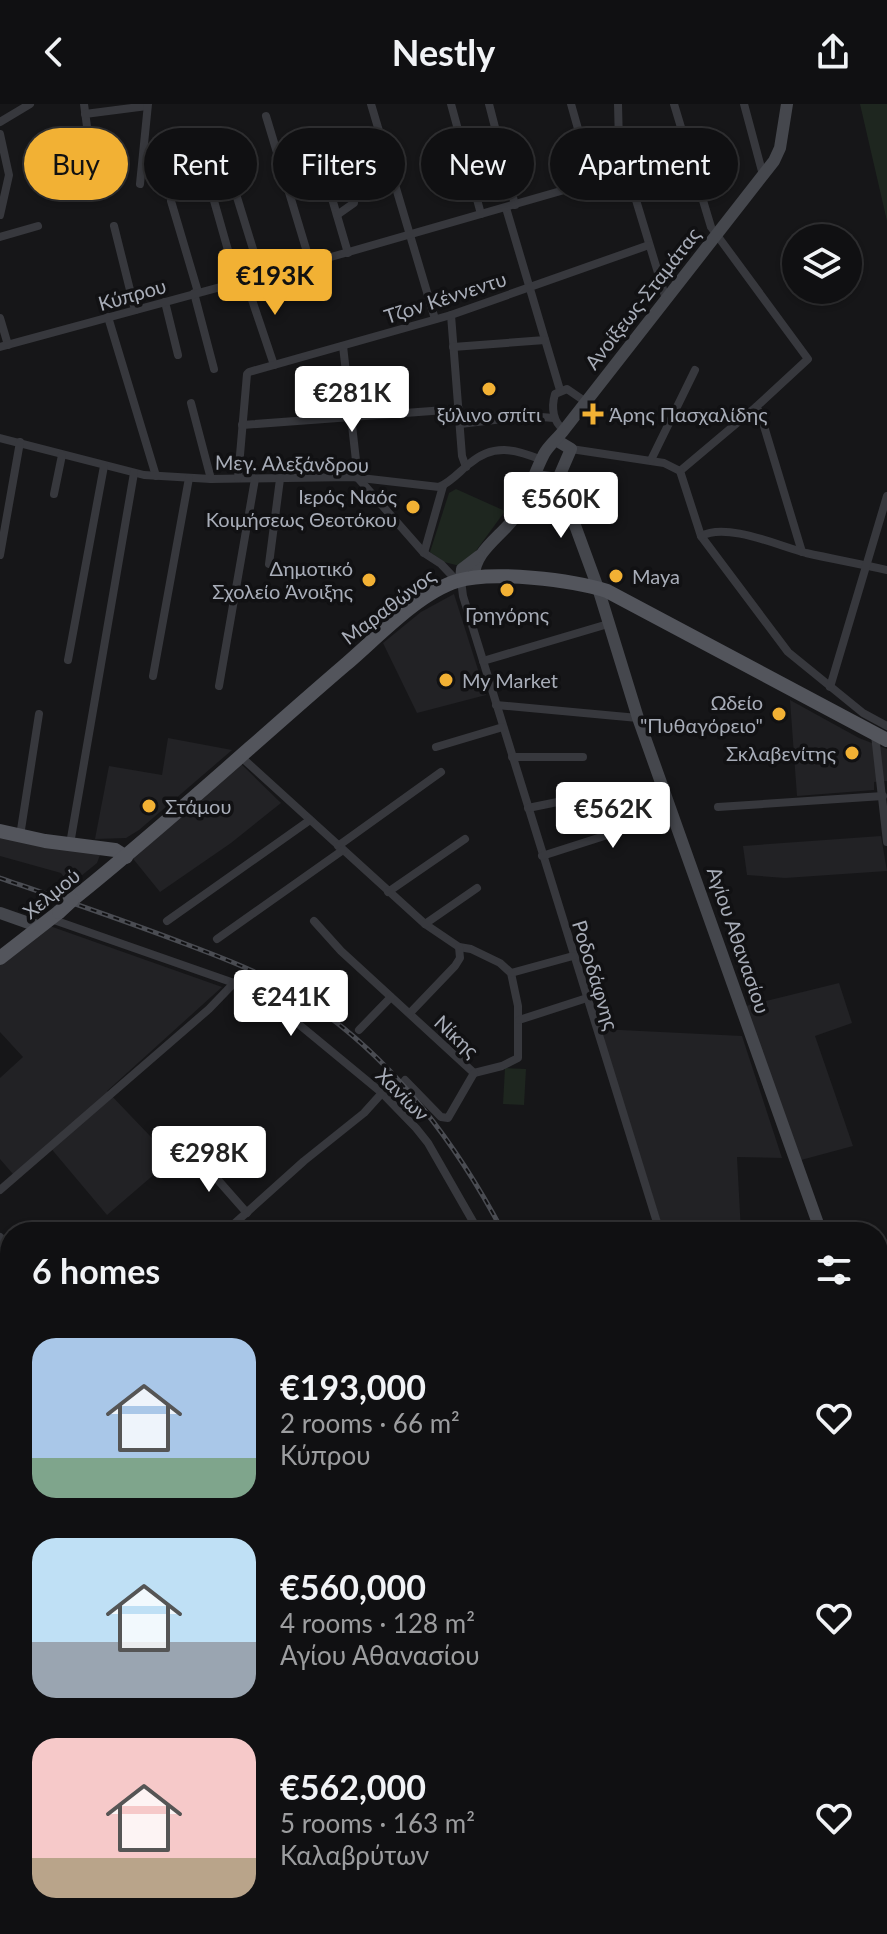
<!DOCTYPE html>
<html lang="en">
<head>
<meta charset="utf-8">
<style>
	body { margin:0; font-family:Lato,sans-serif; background:#1e1e20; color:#f1f3f6; height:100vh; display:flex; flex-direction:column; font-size:30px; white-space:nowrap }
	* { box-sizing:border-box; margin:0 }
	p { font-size:26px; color:#9c9d9f }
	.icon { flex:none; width:44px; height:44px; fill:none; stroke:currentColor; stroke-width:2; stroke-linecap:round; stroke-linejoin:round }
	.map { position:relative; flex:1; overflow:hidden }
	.details { position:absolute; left:0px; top:1118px; width:888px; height:712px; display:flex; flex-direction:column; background:#101012; border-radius:32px 32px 0 0; box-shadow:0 2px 6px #0004,0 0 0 2px #303032 }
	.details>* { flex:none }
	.top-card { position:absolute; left:24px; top:24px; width:840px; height:72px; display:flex; gap:16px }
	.tools { position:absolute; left:782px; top:120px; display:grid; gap:16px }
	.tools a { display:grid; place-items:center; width:80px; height:80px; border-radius:50%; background:#101012; box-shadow:0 2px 6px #0004,0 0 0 2px #303032; font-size:40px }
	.price { position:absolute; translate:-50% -68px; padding:0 18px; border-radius:8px; background:#fff; color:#222; font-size:26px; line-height:52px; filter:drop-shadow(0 2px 4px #0008) }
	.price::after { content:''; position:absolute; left:50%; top:48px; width:24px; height:18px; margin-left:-12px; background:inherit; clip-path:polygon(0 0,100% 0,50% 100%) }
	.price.active { background:#f2b134; color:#111 }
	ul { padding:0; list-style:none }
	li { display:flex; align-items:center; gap:24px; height:200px; padding:0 32px }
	li span { display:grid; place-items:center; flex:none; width:224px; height:160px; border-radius:24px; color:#555 }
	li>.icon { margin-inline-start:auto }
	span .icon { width:96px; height:96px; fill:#fffc; stroke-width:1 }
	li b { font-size:34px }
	h2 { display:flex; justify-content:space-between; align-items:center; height:96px; padding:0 32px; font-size:34px }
	.pill { padding:0 28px; border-radius:36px; background:#101012; box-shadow:0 2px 6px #0004,0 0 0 2px #303032; font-size:28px; line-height:72px }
	.pill.active { background:#f2b134; color:#111 }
	header { display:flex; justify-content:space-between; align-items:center; height:104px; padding:0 32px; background:#101012; font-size:36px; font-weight:700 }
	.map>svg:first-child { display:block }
	.built { fill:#222225 }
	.green { fill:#1e261f }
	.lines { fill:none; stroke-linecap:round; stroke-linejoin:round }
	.street { stroke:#37383d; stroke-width:8 }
	.secondary { stroke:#45474d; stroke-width:12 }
	.primary { stroke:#53555c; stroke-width:14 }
	.rail-casing { stroke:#4a4c52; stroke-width:5 }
	.rail { stroke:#111113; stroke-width:2; stroke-dasharray:6; stroke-linecap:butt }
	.primary-bridge { stroke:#53555c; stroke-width:14 }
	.poi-dot { fill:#f2b134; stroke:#111113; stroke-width:3 }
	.labels { text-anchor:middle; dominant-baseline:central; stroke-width:7; stroke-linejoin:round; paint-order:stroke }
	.street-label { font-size:20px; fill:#a8adb8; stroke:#111113 }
	.poi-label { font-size:20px; fill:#a8adb8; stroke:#111113; text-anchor:start }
</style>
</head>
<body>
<header><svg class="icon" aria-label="back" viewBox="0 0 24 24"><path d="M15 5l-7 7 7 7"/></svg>Nestly<svg class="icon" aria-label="share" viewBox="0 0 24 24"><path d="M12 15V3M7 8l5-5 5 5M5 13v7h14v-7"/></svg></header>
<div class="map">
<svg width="887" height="1830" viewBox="0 0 887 1830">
	<rect width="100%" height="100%" fill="#161618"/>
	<!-- built -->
	<g class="built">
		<path d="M454 490 486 591 417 609 383 539 421 508Z"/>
		<path d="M790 596 859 634 887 645V677L874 678V686L797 692Z"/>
		<path d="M168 634 232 646 139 726 126 734 95 735 109 662 162 671Z"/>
		<path d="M240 659 281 699 231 739 160 788 130 751Z"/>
		<path d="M0 730 100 751 97 759 70 781 61 769 0 752Z"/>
		<path d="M881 732 887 767 785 774 747 771 743 742Z"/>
		<path d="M47 821 222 883 107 987 172 1055 107 1111 49 1042 13 1070 0 1055V974L23 953 0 928V861Z"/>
		<path d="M839 879 852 919 815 932 853 1042 801 1056 746 902Z"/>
		<path d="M600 925 742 932 782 1054 737 1053 741 1128H664Z"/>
		<path d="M878 1574H887V1830H295L336 1820H878Z"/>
	</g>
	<!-- green -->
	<g class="green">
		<path d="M860 0H887V117Z"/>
		<path d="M456 385 505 407 470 455 460 462 444 458 430 448 449 389Z"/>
		<path d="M505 964 526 965 524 1001 503 1000Z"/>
	</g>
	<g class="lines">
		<!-- street -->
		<g class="street">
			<path d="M84 0 88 30 104 86"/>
			<path d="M371 0 435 215"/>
			<path d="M451 0 481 110"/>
			<path d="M489 0 515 101"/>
			<path d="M571 0 593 78"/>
			<path d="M618 0 619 40 666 195"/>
			<path d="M674 0 711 123 808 255 756 303 680 367"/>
			<path d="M744 0 763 71"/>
			<path d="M85 10 147 2"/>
			<path d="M266 12 310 158"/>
			<path d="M0 18 30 0"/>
			<path d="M0 30 9 71 0 111"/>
			<path d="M321 57 348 149"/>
			<path d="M327 76 348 74 355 87 354 99 337 111"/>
			<path d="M140 80 148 0"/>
			<path d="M171 97 198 188"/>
			<path d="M506 104 560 286"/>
			<path d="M114 122 135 206"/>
			<path d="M0 133 38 122"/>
			<path d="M245 175 274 261"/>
			<path d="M237 178 205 65 224 51 261 171"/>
			<path d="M194 189 214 265"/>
			<path d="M165 198 178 251"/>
			<path d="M451 211 462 352 466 363"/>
			<path d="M108 213 156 372"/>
			<path d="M0 214 8 241"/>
			<path d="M343 242 358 374 424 449 441 460 457 477"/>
			<path d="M0 243 338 151 627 68"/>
			<path d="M453 243 545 236"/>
			<path d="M191 299 211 375"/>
			<path d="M756 303 760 309 802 448"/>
			<path d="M460 320 528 312 554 314"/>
			<path d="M242 321 459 305"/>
			<path d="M564 326C553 318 551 304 555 290L567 285 586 298"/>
			<path d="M0 334 144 371 211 375 352 373 439 383C451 378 459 368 469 360 493 339 515 345 542 356"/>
			<path d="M571 345 664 359 680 367 701 432 788 548 863 609 887 622"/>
			<path d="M651 356 695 266"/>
			<path d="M238 374 247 270 249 268 451 211 649 141"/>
			<path d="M54 390 62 351"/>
			<path d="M701 432C727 418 779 442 806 449 833 455 860 460 887 466"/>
			<path d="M424 449 443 382"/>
			<path d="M0 451 20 338"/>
			<path d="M269 460 280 375"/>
			<path d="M461 476 463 492 660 1128"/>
			<path d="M68 556 104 362"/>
			<path d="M483 557 608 520"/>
			<path d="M153 572 189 374"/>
			<path d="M219 582 255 375"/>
			<path d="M830 583 887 392"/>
			<path d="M496 601 638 614"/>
			<path d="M875 631 887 738"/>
			<path d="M436 643 503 623"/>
			<path d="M239 651 425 820 459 843 471 845 500 859 511 869 518 902V954L502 962 474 969"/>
			<path d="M512 653H583"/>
			<path d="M718 703 883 692"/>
			<path d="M528 704 597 690"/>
			<path d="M20 732 39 610"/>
			<path d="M70 740 134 369"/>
			<path d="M338 742 441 668"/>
			<path d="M542 752 673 710"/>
			<path d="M388 788 465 735"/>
			<path d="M51 815 234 879 296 918 382 989 416 1024 428 1039 479 1128"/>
			<path d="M167 817 310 716"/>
			<path d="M314 817 341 847 474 969"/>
			<path d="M425 820 477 784"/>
			<path d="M217 835 343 746"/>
			<path d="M511 869 573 852"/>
			<path d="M410 909 455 862 460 854 459 843"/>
			<path d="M519 916 587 894"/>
			<path d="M359 926 391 893"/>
			<path d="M405 976 441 1013 448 1014 474 969"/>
			<path d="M195 1050 247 1109"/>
			<path d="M0 1086 209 905 234 879"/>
			<path d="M225 1128 304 1057 364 1009 382 989"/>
			<path d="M0 1133 10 1146"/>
			<path d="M1 1270 10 1281"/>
			<path d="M0 1368 10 1372"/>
			<path d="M878 1399 887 1398"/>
			<path d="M0 1437 10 1444"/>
			<path d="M0 1503 10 1507"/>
			<path d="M0 1596 10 1595"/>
			<path d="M0 1639 10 1647"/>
		</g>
		<!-- secondary -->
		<g class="secondary">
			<path d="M536 372 558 375 571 345 556 336"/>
			<path d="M558 375 598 484 638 614 821 1128"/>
			<path d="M474 474C473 450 497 435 511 418 527 397 532 373 544 350 548 342 558 334 564 326L774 57 780 44 787 0"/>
			<path d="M461 476 462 465 479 452"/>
			<path d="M0 809 40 823"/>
			<path d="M878 1258 887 1275"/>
		</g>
		<!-- primary -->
		<g class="primary">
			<path d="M0 727 45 737 115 746 126 753"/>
			<path d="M72 796C166 721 254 639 345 561 376 535 418 489 457 477 491 466 573 476 607 487L887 636"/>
			<path d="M0 854 59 808"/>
		</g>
		<defs>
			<g id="rail">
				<path d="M0 774C61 795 123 816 183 839 223 854 263 869 299 892 389 949 454 1035 503 1128"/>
				<path d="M647 1820 652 1830"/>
			</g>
		</defs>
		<!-- rail casing -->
		<use href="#rail" class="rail-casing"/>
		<!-- rail -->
		<use href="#rail" class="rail"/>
		<!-- primary-bridge -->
		<path class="primary-bridge" d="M59 808 72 796"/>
	</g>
	<!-- markers -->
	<g class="poi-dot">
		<circle cx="489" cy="285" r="8"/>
		<path d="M589 298h8v8h8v8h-8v8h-8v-8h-8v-8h8z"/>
		<circle cx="413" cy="403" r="8"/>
		<circle cx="616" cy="472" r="8"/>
		<circle cx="369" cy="476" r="8"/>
		<circle cx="507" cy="486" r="8"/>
		<circle cx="446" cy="576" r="8"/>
		<circle cx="779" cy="610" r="8"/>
		<circle cx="852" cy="649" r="8"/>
		<circle cx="149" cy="702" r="8"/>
	</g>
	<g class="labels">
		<!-- street labels -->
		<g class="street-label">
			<text transform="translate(132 190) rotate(-16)">Κύπρου</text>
			<text transform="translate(445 193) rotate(-18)">Τζον Κέννεντυ</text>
			<text transform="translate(642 194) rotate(-52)">Ανοίξεως-Σταμάτας</text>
			<text transform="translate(292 359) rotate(1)">Μεγ. Αλεξάνδρου</text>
			<text transform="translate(388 502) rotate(-37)">Μαραθώνος</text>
			<text transform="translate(51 789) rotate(-39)">Χελμού</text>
			<text transform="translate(739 836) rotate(71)">Αγίου Αθανασίου</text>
			<text transform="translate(596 871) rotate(73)">Ροδοδάφνης</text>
			<text transform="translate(457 932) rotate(43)">Νίκης</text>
			<text transform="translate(403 990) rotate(45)">Χανίων</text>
		</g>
		<!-- poi labels -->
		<g class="poi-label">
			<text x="489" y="310" text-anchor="middle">ξύλινο σπίτι</text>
			<text x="609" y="310">Άρης Πασχαλίδης</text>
			<text x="397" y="392" text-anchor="end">Ιερός Ναός<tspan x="397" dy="23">Κοιμήσεως Θεοτόκου</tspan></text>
			<text x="353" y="464" text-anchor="end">Δημοτικό<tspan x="353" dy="23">Σχολείο Άνοιξης</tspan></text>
			<text x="632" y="472">Maya</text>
			<text x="507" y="510" text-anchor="middle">Γρηγόρης</text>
			<text x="462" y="576">My Market</text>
			<text x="763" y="598" text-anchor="end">Ωδείο<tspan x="763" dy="23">"Πυθαγόρειο"</tspan></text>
			<text x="836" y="649" text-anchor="end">Σκλαβενίτης</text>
			<text x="165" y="702">Στάμου</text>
		</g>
	</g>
</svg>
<div class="tools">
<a><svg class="icon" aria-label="layers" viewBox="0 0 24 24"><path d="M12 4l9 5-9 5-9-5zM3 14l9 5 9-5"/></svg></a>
</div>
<b class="price active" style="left:275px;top:213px">€193K</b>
<b class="price" style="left:352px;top:330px">€281K</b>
<b class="price" style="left:561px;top:436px">€560K</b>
<b class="price" style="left:613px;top:746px">€562K</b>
<b class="price" style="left:291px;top:934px">€241K</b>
<b class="price" style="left:209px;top:1090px">€298K</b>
<div class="top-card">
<a class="pill active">Buy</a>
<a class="pill">Rent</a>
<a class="pill">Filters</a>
<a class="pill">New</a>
<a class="pill">Apartment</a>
</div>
<section class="details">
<h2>6 homes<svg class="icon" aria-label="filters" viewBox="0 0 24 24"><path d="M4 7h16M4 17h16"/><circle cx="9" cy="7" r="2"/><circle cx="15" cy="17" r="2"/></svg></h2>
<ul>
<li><span style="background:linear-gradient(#a9c7e8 75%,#7fa58c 0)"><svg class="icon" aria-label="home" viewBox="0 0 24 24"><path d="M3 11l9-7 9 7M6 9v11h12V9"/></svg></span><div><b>€193,000</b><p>2 rooms · 66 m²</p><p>Κύπρου</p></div><svg class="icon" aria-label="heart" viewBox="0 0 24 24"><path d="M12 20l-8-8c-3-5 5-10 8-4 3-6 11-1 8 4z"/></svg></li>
<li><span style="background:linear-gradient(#bfe0f5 65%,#9aa5b1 0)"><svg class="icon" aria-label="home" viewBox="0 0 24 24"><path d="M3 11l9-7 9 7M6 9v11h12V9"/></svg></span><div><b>€560,000</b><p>4 rooms · 128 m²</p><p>Αγίου Αθανασίου</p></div><svg class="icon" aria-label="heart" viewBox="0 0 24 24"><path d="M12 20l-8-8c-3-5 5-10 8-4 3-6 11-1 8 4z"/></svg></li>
<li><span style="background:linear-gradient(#f6c9c9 75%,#b9a48a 0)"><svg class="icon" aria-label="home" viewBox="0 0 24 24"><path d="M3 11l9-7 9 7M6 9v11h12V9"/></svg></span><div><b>€562,000</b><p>5 rooms · 163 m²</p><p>Καλαβρύτων</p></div><svg class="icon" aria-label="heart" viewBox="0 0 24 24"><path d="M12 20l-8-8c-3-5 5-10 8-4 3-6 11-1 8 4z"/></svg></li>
</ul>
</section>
</div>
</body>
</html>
